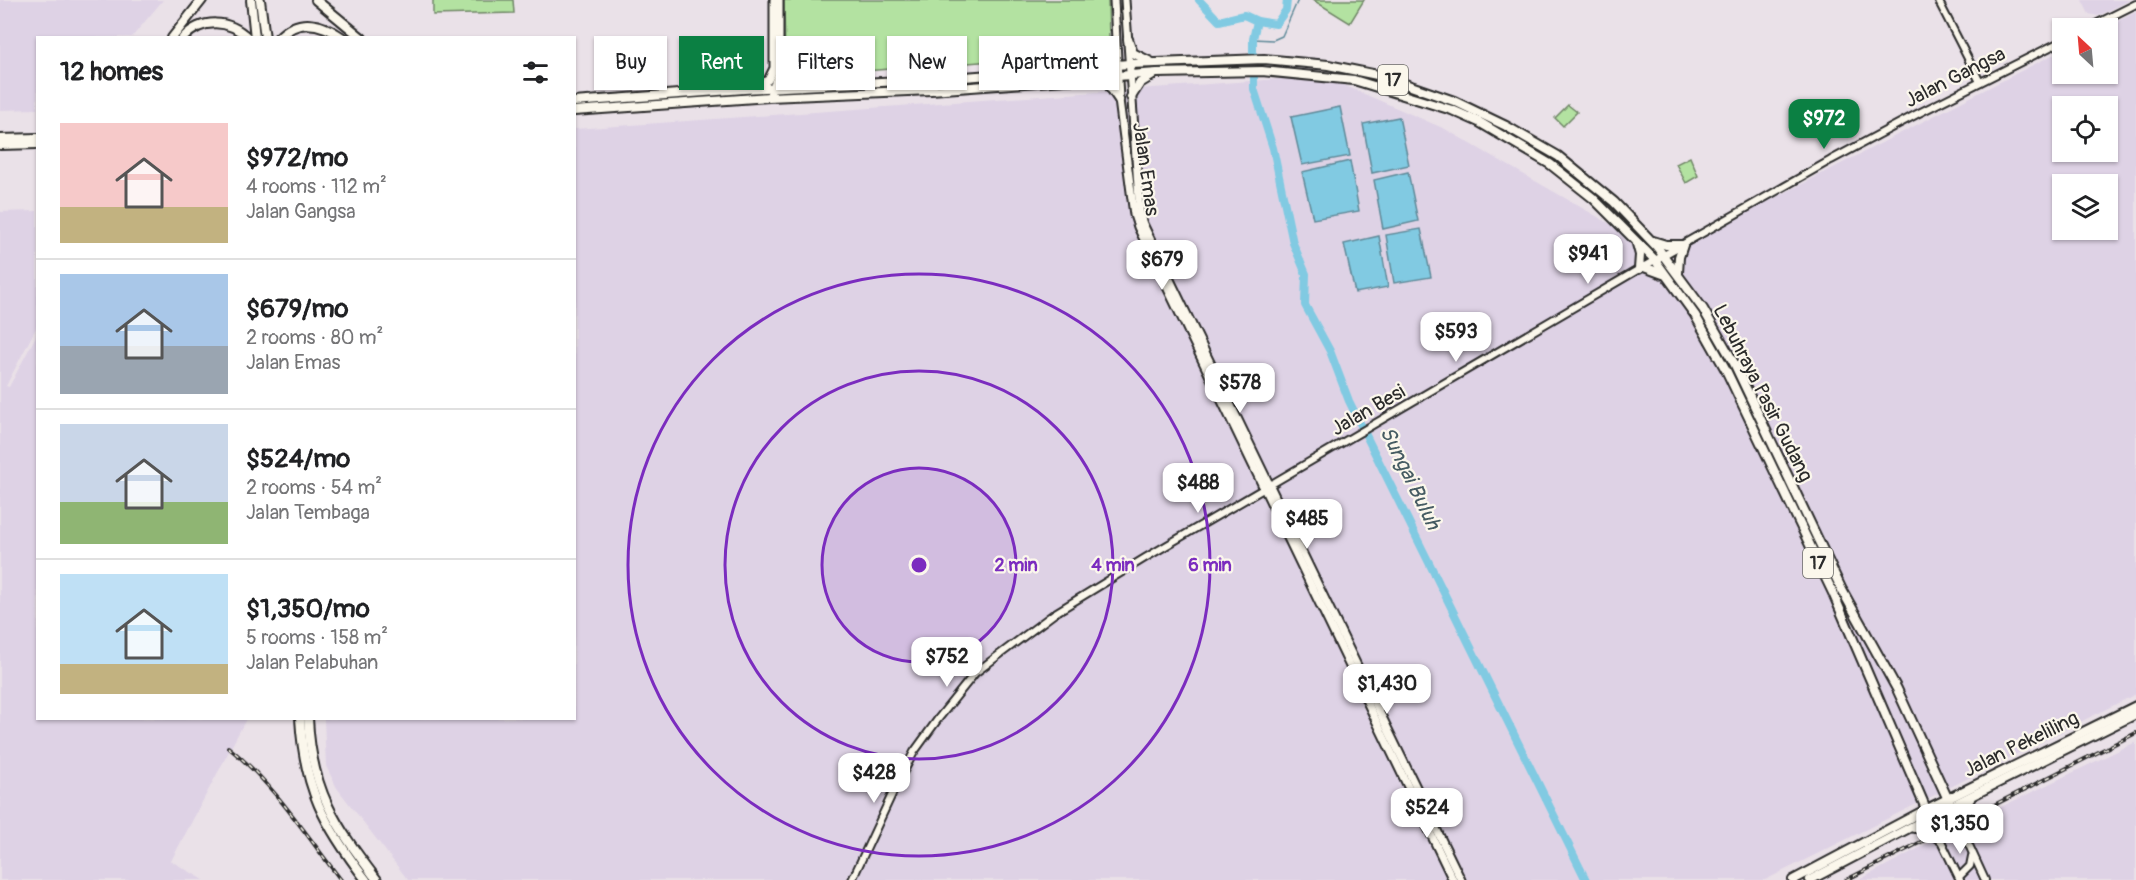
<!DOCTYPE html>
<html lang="en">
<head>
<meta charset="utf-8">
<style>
	body { margin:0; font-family:Pangolin,sans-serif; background:#f6f6f6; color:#202124; height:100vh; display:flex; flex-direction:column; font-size:22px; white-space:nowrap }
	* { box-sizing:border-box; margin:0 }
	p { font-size:20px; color:#757577 }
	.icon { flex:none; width:33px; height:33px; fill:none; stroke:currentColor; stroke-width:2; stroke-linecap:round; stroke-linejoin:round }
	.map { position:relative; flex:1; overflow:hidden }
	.panel { position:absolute; left:36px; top:36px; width:540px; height:684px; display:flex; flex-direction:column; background:#fff; border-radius:0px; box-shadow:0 2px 4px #0004 }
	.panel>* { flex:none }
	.banner { position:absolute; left:594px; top:36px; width:570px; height:54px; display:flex; gap:12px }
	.needle { width:39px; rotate:334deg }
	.fabs { position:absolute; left:2052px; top:18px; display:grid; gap:12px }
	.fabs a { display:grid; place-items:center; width:66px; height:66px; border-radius:0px; background:#fff; box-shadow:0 2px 4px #0004; font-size:30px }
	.price { position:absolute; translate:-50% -51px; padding:0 14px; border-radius:12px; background:#fff; color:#222; font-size:20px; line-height:39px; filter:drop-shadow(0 2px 3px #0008) }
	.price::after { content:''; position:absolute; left:50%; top:36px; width:18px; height:14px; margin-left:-9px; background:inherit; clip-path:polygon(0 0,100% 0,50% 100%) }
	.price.selected { background:#0b8043; color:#fff }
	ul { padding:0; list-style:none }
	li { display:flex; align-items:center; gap:18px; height:150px; padding:0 24px }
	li+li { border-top:2px solid #e0e0e0 }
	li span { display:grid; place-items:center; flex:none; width:168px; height:120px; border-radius:0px; color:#555 }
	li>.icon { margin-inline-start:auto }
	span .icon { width:72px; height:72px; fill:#fffc; stroke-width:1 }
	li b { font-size:26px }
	h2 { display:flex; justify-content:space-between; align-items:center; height:72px; padding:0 24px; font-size:26px }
	.chip { padding:0 21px; border-radius:0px; background:#fff; box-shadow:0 2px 4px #0004; font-size:21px; line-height:54px }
	.chip.selected { background:#0b8043; color:#fff }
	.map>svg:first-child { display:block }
	.built { fill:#ded2e5; fill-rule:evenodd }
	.green { fill:#b3e2a1; stroke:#6f8666; stroke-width:1.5 }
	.water { fill:#81cae2; stroke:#5f8a99; stroke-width:1.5 }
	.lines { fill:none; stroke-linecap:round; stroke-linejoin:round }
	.stream { stroke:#5f8a99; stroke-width:1.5 }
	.river { stroke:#81cae2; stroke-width:8 }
	.tertiary-casing { stroke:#2b2b2b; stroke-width:10 }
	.secondary-casing { stroke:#2b2b2b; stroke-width:11 }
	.primary-casing { stroke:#2b2b2b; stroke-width:12 }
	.trunk-casing { stroke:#2b2b2b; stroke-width:12 }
	.tertiary { stroke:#fbf7ec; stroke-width:6 }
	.secondary { stroke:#fbf7ec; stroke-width:7 }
	.primary { stroke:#fbf7ec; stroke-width:8 }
	.trunk { stroke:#fbf7ec; stroke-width:8 }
	.rail-casing { stroke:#2b2b2b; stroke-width:4 }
	.rail { stroke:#fbf7ec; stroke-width:1.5; stroke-dasharray:4.5; stroke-linecap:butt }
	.ring { fill:none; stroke:#7b2cbf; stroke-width:3 }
	.labels { text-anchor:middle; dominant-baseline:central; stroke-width:4.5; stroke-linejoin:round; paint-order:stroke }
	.shield { fill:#fbf7ec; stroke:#696865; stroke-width:1.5 }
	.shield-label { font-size:18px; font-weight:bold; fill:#2b2b2b }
	.street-label { font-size:20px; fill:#2b2b2b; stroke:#fbf7ec }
	.water-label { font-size:21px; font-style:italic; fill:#455b62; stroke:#fbf7ec }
	.centre { fill:#7b2cbf; stroke:#fbf7ec; stroke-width:3 }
	.ring-label { font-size:18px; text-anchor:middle; font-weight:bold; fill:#7b2cbf; stroke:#fbf7ec; stroke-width:4.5; stroke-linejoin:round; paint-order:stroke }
</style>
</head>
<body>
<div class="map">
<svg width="2136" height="880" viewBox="0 0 2136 880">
	<rect width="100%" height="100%" fill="#eae1e8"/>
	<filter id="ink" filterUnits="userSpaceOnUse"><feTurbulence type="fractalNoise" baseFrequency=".0167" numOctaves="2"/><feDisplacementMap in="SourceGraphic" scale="12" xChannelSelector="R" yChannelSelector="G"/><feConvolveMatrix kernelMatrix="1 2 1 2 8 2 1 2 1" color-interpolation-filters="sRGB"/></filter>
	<g filter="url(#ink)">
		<!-- built -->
		<g class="built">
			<path d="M0 0H163L132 37 38 38 37 109 0 110Z"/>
			<path d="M2082 0H2130L2098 16 2089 14Z"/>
			<path d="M2136 12V694L1765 880H408L337 788 326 766 324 719 574 718 575 129 1323 76 1445 129 1664 255 2062 50V74H2108V28H2104ZM2062 106H2108V152H2062ZM2062 184H2108V230H2062Z"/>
			<path d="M37 211V326L6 386 9 387 37 334 38 718 246 719 171 861 204 880H0V212Z"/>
			<path d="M2136 742V880H1859L1953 830Z"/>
		</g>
		<!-- green -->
		<g class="green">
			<path d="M433 0H513L514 13 433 15Z"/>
			<path d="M784 0H1108L1109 40 1096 53 800 76 785 63Z"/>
			<path d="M1313 0H1364L1350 23Z"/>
			<path d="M1568 105 1577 112 1563 126 1555 118Z"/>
			<path d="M1690 157 1698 176 1686 183 1676 164Z"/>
		</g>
		<!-- water -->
		<g class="water">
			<path d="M1340 107 1350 156 1302 165 1291 117Z"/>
			<path d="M1399 117 1409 165 1372 173 1363 124Z"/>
			<path d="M1350 161 1359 211 1313 219 1302 172Z"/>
			<path d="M1408 172 1418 221 1383 229 1374 180Z"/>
			<path d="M1421 229 1431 277 1394 283 1386 235Z"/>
			<path d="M1379 236 1388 287 1355 293 1344 244Z"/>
		</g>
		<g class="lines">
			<!-- stream -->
			<path class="stream" d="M1253 39 1273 40 1282 36 1298 0"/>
			<!-- river -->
			<g class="river">
				<path d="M1199 0 1219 21 1244 15 1257 21 1253 39V51"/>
				<path d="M1257 21 1276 24 1286 10 1287 0"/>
				<path d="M1254 76V89L1273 148 1293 243 1306 274 1305 305 1330 351 1349 401 1586 880"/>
			</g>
			<defs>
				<g id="tertiary">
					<path d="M1938 0 1980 82"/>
					<path d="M2088 28 2136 4"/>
					<path d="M1951 806 1985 880"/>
					<path d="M1930 818 1960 880"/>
					<path d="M1959 877 1970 866 1972 856"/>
					<path d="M852 880 894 790 914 752 938 719 975 673 1055 613 1145 558 1641 268 1831 160 1917 114 2062 41"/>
				</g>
				<g id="secondary">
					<path d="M1114 0 1119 100 1134 215 1138 227 1453 880"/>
					<path d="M1125 0 1140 215 1143 224 1461 880"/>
					<path d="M752 87 768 80 774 68V0"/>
					<path d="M769 97 779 72V0"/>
				</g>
				<g id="primary">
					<path d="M1128 39 1133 53 1151 62"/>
					<path d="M1095 64 1110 57 1115 40"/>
					<path d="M780 65 786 78 800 86"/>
					<path d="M1097 79 1108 84 1119 100"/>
					<path d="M1131 97 1140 83 1153 75"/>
					<path d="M574 102 744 89 939 79 1129 64 1264 59 1328 65 1382 76 1454 101 1506 126 1558 156 1614 202 1657 247 1703 309 1734 363 1842 590 1897 689 1951 806"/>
					<path d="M574 111 769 97 931 90 1157 73 1262 71 1354 80 1452 110 1479 122 1550 164 1593 198 1655 260 1695 315 1726 370 1833 593 1930 818"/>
					<path d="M1653 241 1666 245H1683L1679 257 1678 273"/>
					<path d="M1637 244 1640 255 1639 269"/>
					<path d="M1644 267 1663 274"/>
					<path d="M300 718C304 789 324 825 366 880"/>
					<path d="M308 718C311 790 335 825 377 880"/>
					<path d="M1958 821 1962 808 1970 799"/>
					<path d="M1914 828H1924L1939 839"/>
					<path d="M1793 880 1927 809 2136 706"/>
					<path d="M1810 880 1951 806 2136 714"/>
				</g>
				<g id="trunk">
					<path d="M251 0 255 38"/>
					<path d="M260 0 265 38"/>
					<path d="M316 0 362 38"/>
					<path d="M172 38 202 0"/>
					<path d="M183 38C202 18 229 19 248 38"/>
					<path d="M278 38C298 17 321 22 343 38"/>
					<path d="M0 139 38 138"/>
					<path d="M0 145 38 144"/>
				</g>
			</defs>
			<!-- tertiary casing -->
			<use href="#tertiary" class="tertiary-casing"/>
			<!-- secondary casing -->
			<use href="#secondary" class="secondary-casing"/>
			<!-- primary casing -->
			<use href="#primary" class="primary-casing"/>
			<!-- trunk casing -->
			<use href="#trunk" class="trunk-casing"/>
			<!-- tertiary -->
			<use href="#tertiary" class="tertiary"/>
			<!-- secondary -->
			<use href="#secondary" class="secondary"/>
			<!-- primary -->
			<use href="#primary" class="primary"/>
			<!-- trunk -->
			<use href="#trunk" class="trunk"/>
			<defs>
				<g id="rail">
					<path d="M228 747C272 782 307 836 341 880"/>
					<path d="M1846 880 2136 733"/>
				</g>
			</defs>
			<!-- rail casing -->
			<use href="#rail" class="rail-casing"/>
			<!-- rail -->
			<use href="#rail" class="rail"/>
		</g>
	</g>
	<!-- distance rings -->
	<circle cx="919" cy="565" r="97" fill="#7b2cbf" fill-opacity=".12"/>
	<g class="ring">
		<circle cx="919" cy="565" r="97"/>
		<circle cx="919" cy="565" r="194"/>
		<circle cx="919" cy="565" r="291"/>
	</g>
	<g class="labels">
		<!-- shield labels -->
		<g class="shield">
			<rect x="1378" y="65" width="30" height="30" rx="4.5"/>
			<rect x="1803" y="548" width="30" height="30" rx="4.5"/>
		</g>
		<g class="shield-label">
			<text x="1393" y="80">17</text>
			<text x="1818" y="563">17</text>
		</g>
		<!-- street labels -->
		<g class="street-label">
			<text transform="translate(1955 77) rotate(-27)">Jalan Gangsa</text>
			<text transform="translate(1146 169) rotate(82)">Jalan Emas</text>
			<text transform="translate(1763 393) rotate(63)">Lebuhraya Pasir Gudang</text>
			<text transform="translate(1368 410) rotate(-30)">Jalan Besi</text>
			<text transform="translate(2021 744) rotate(-26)">Jalan Pekeliling</text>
		</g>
		<!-- water labels -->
		<g class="water-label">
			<text transform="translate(1410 478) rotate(64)">Sungai Buluh</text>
		</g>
	</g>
	<circle cx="919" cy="565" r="9" class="centre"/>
	<g class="ring-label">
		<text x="1016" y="571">2 min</text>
		<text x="1113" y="571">4 min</text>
		<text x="1210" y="571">6 min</text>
	</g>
</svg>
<div class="fabs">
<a><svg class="needle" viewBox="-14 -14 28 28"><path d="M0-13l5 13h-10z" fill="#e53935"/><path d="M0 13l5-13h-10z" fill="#757577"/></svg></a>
<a><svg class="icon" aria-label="locate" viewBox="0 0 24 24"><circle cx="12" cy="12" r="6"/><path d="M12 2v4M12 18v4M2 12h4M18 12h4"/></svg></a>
<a><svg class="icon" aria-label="layers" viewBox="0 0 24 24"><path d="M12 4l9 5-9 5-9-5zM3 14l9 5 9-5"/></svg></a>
</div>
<b class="price selected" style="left:1824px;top:150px">$972</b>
<b class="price" style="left:1588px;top:285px">$941</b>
<b class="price" style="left:1162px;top:291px">$679</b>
<b class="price" style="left:1456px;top:363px">$593</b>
<b class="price" style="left:1240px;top:414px">$578</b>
<b class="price" style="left:1198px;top:514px">$488</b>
<b class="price" style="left:1307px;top:550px">$485</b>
<b class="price" style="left:947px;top:688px">$752</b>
<b class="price" style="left:1387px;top:715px">$1,430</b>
<b class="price" style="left:874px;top:804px">$428</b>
<b class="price" style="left:1427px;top:839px">$524</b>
<b class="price" style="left:1960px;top:855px">$1,350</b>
<div class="banner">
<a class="chip">Buy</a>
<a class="chip selected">Rent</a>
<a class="chip">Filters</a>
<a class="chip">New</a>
<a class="chip">Apartment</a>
</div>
<section class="panel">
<h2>12 homes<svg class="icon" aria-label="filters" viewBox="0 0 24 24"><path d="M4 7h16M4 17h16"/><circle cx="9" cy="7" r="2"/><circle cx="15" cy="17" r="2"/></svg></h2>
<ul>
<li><span style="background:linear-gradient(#f6c9c9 70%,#c2b280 0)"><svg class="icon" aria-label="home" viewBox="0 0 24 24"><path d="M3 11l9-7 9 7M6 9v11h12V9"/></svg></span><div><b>$972/mo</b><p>4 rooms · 112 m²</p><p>Jalan Gangsa</p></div></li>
<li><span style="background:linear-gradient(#a9c7e8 60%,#9aa5b1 0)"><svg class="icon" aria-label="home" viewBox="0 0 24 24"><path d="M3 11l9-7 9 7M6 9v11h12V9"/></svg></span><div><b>$679/mo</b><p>2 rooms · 80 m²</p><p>Jalan Emas</p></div></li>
<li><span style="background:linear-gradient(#c9d6e8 65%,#8fb573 0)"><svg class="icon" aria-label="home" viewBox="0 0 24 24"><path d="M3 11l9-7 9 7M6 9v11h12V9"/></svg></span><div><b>$524/mo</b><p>2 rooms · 54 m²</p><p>Jalan Tembaga</p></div></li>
<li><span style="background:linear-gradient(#bfe0f5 75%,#c2b280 0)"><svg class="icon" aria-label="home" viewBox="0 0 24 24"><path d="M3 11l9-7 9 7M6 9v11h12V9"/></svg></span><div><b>$1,350/mo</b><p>5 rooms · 158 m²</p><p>Jalan Pelabuhan</p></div></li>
</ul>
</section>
</div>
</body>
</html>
